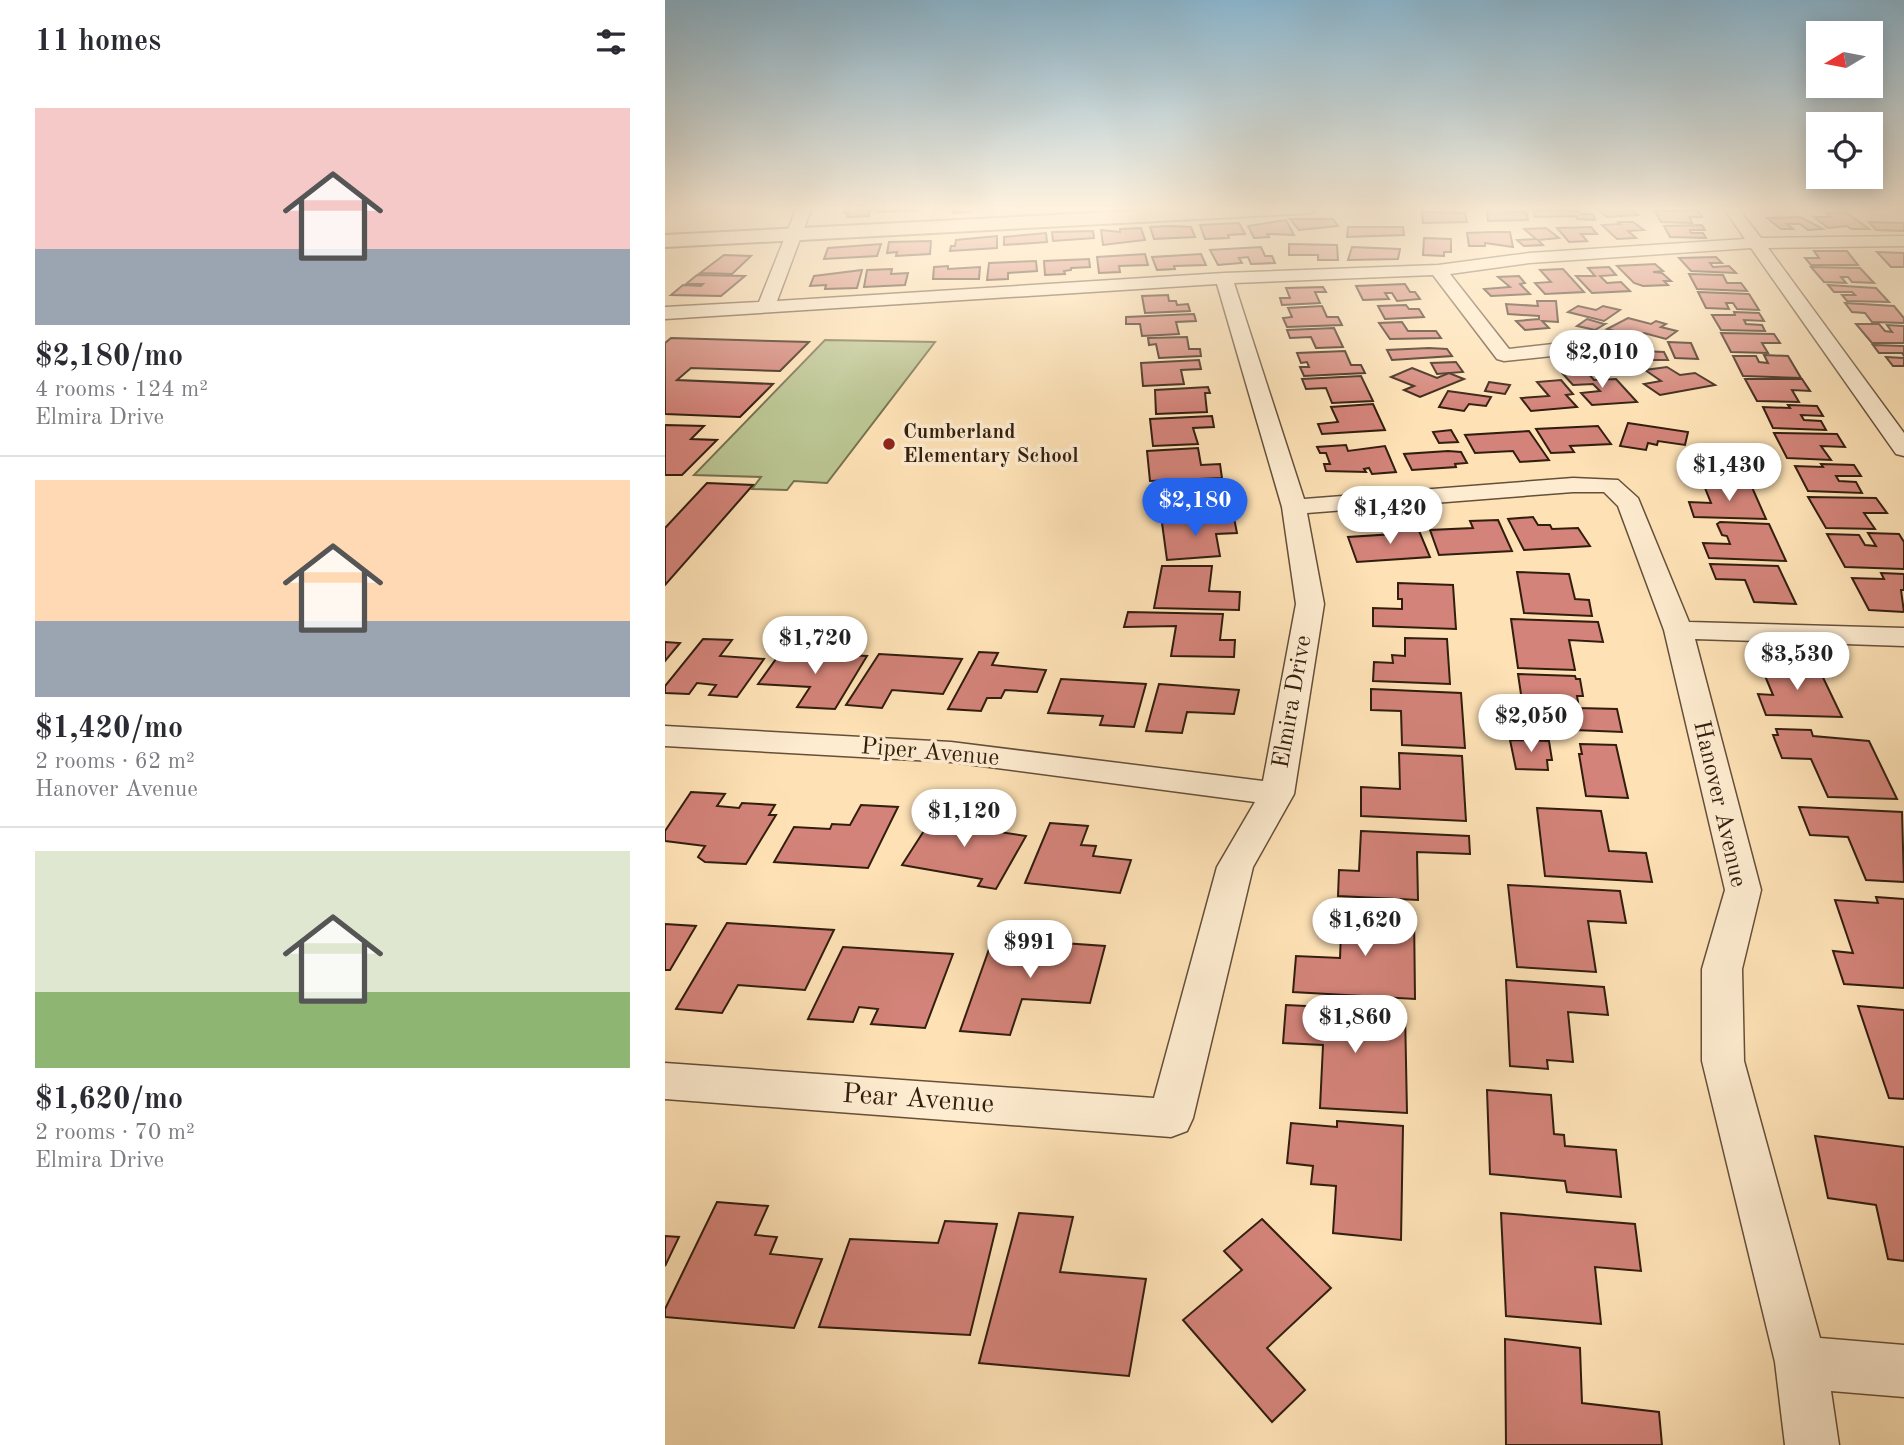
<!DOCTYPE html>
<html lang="en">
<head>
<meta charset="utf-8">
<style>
	body { margin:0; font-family:"Old Standard TT",serif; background:#f7f7f7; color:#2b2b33; height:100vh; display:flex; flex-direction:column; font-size:26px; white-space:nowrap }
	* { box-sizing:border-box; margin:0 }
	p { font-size:23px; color:#7c7c81 }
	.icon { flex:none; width:38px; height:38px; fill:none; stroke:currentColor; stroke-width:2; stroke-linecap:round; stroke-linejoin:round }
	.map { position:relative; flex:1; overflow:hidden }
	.side { display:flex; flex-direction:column; background:#fff; width:665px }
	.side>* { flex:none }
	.needle { width:46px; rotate:260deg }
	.fabs { position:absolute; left:1141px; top:21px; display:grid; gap:14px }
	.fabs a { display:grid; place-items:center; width:77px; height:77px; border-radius:0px; background:#fff; box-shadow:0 4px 18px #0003; font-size:35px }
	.price { position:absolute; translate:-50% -60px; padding:0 16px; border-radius:24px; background:#fff; color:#222; font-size:23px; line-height:46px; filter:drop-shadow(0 2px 4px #0008) }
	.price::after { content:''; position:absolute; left:50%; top:42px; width:21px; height:16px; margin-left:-10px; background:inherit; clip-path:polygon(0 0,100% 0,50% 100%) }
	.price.current { background:#2563eb; color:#fff }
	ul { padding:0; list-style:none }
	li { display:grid; align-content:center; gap:14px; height:371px; padding:0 35px }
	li+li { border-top:2px solid #e1e1e2 }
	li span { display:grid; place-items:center; height:217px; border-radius:0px; color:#555 }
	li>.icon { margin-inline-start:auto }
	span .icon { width:126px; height:126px; fill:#fffc; stroke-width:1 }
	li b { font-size:30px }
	h2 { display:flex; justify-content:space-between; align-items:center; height:84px; padding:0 35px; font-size:30px }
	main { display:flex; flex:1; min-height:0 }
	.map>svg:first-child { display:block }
	.green { fill:#bac492; stroke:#767150; stroke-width:2 }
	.building { fill:#d38379; stroke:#321e0f; stroke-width:2 }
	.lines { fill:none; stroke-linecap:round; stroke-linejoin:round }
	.minor-casing { stroke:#654f39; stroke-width:3 }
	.tertiary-casing { stroke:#654f39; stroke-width:4 }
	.minor { fill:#feecd0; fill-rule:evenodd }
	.tertiary { fill:#feecd0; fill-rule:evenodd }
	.poi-dot { fill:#8f2418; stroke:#feecd0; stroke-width:2.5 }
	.labels { text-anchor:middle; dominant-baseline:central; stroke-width:7; stroke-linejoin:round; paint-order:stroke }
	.far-poi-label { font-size:21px; font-weight:bold; fill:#321e0f; stroke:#feecd0; text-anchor:start }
	.street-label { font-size:24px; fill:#321e0f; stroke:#feecd0 }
	.near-street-label { font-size:28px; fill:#321e0f; stroke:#feecd0 }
</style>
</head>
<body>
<main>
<section class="side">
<h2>11 homes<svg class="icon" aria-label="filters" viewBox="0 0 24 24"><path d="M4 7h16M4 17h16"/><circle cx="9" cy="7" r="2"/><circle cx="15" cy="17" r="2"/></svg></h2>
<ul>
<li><span style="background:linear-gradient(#f6c9c9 65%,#9aa5b1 0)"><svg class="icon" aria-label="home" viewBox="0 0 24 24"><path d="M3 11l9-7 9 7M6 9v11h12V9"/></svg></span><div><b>$2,180/mo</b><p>4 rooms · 124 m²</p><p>Elmira Drive</p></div></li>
<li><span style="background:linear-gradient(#ffd9b3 65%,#9aa5b1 0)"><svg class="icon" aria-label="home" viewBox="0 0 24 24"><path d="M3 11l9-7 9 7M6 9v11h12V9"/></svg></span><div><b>$1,420/mo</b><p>2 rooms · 62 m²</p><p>Hanover Avenue</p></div></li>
<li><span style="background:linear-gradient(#dfe7d0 65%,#8fb573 0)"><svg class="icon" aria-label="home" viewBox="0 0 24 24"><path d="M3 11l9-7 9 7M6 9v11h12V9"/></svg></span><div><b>$1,620/mo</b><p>2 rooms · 70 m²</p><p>Elmira Drive</p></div></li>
</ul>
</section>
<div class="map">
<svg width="1239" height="1445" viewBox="0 0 1239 1445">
	<rect width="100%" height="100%" fill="#fee2b6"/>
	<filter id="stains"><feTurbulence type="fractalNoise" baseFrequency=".00286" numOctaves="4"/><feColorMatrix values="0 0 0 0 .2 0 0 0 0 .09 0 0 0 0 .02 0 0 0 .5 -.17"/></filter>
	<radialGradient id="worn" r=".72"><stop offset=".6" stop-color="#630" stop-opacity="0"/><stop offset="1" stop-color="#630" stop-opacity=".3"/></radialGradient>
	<!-- green -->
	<path class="green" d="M160 340 270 342 162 483 129 481 122 490 87 489 96 477 29 475Z"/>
	<!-- building -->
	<g class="building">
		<path d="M182 207H257L256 210 247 211 211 212 212 210H204V216L182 217 183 213H179Z"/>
		<path d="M268 207H305V212L288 213 289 209 267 210Z"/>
		<path d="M929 207 964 209 973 215 942 217Z"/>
		<path d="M1190 207H1239V210L1192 209Z"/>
		<path d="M868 210 914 211 916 214H928L930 220 912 219 911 216 870 217Z"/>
		<path d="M822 211 861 212 863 220 823 221Z"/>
		<path d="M990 211H1033L1037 217H1024L1027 223 996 222Z"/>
		<path d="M757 212 800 213 802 222 758 223Z"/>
		<path d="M1181 212 1204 229H1186L1182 226 1163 228 1149 217H1166L1161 213Z"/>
		<path d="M1135 217 1158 229 1143 230 1135 224H1122L1128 229H1116L1102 218Z"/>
		<path d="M625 219H668L673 226 634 230Z"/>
		<path d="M621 220 629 235 602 234 604 237 589 238 583 226Z"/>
		<path d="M953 222H968L979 230 963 231 971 238 952 239 937 225 955 224Z"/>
		<path d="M1204 222 1239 223V231L1211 230Z"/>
		<path d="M574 223 580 234 563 235 564 238 540 239 535 225Z"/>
		<path d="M1037 225 1040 230H1025L1026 233H1038L1041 238 1005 237 999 226Z"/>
		<path d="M504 226 526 227 530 237 489 239 485 227Z"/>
		<path d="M683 227H738L739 235 682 237Z"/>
		<path d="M926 227 932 234H916L922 241 904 242 892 228Z"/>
		<path d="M476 228 480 240 438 245 436 230 455 232V229Z"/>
		<path d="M881 228 894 238 873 240 878 245 859 246 852 240 871 239 859 229Z"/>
		<path d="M428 231 429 238 388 241 387 232Z"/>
		<path d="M827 232H845L848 247 820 243V246H804L802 233Z"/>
		<path d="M381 233 382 242 339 245V237Z"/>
		<path d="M332 236V248L285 251 286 246H290L291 240Z"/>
		<path d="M759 238 786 239V252H779V256L758 255Z"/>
		<path d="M266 241 265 254 231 256 232 252 222 253 224 242Z"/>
		<path d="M216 244 212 256 159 259 163 248Z"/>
		<path d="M624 244 672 245 673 260H653V255H624Z"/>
		<path d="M596 247 600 256H607L610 263 586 264 583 257 574 258 577 263 553 265 545 250Z"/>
		<path d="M687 247 735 249 733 259 683 260Z"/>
		<path d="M1149 251H1182L1193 265H1146L1140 258H1154Z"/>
		<path d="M1212 252 1239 253V267H1226Z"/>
		<path d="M480 254 483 265 454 266 455 272 434 273 432 257Z"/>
		<path d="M536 254 541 265 509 266 510 269 492 270 487 257Z"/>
		<path d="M59 255 86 256 67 274 35 273Z"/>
		<path d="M1051 257 1057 263H1045L1048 267 1064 266 1071 273 1026 271 1014 258Z"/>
		<path d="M424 259 425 267 406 268V270L399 271 400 274 380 275 379 261Z"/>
		<path d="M371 261 372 271 343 273V279L322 280 324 263Z"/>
		<path d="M990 264 998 271 988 272 997 273 1006 281H999L1003 285 978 286 969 283 952 266Z"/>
		<path d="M283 266V269L315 267 314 279H268L269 267Z"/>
		<path d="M944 267 951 275 935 276 942 283 956 282 965 291 927 293 911 276H930L923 268Z"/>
		<path d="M1146 267 1195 268 1209 283 1187 282 1183 277H1176L1181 283 1159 282Z"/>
		<path d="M227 269 226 274 243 273 240 285 199 287 202 270Z"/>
		<path d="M898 269 919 292 880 294 870 283 886 282 875 270Z"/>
		<path d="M197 270 192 288 160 289 161 285 145 286 149 276Z"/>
		<path d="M1024 274 1058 275 1062 283H1076L1082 291 1032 289Z"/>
		<path d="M32 275 80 276 56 296 6 295 18 285 36 286 38 284H21Z"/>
		<path d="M854 276 860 283 855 284 865 294 826 296 819 289 845 287 833 277Z"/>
		<path d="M740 284 745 292H750L755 299 732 301 727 293H720L724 299 698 300 691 286Z"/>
		<path d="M1163 285 1211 288 1224 302 1182 301 1177 295H1190L1187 292H1169Z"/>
		<path d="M658 287 661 292H650L655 303 617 305 615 298H625L621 288Z"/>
		<path d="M1033 292 1084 294 1094 310 1072 309 1068 303H1061L1064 309 1041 308Z"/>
		<path d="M503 295 504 301H511L512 305 523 304 525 311 480 313 477 296Z"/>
		<path d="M872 301H891L893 322 877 321 884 328 860 330 851 321 874 319V316L843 314 841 304 873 306Z"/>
		<path d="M1180 303 1229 306 1239 318V323L1207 322 1200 313 1187 312Z"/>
		<path d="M741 305 744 309H754L759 317 720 319 713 306Z"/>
		<path d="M657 306 662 317H673L677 325 622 327 618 318 627 317 623 308Z"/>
		<path d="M913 306 931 310 938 306 955 310 939 321 903 312Z"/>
		<path d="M1069 312 1094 313 1099 321 1079 320 1081 324 1097 325 1100 331 1056 330 1047 315H1070Z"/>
		<path d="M529 314 531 321 511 322 514 334 477 336 475 324H461V317Z"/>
		<path d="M963 318 986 324 991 321 1001 324 996 327 1012 331 1001 339 979 333 971 337 942 329Z"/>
		<path d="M922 319 939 324H940L930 330 912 326Z"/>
		<path d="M737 322 743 331H771L776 338 725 339 714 323Z"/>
		<path d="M1191 324H1214L1220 331 1227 332 1222 325 1239 326V343H1207Z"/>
		<path d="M669 328 678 347 651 348 646 337 625 338 622 330Z"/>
		<path d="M1056 333 1109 334 1115 343H1097L1103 353 1066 352Z"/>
		<path d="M522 337 524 349H535L536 356 494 358 491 344 484 345 483 338Z"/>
		<path d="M6 338 144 342 115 371 26 368 12 380 108 384 75 417 0 414V343Z"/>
		<path d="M1003 342 1026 343 1033 359 1010 358Z"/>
		<path d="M1208 345 1239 346V356L1237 353H1214Z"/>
		<path d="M764 348 782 349 787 356 727 360 722 350Z"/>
		<path d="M680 351 686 365H696L700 373 639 376 635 367H644L642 362 636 363 632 353Z"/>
		<path d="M976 351 999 352 1003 360H979Z"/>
		<path d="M1099 355 1123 356 1136 378 1078 376 1068 356H1091L1094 362 1103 363Z"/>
		<path d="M1221 357 1239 358V366H1228Z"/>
		<path d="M534 360 536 369 516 370 519 384 478 386 476 363Z"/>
		<path d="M791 362 798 372 772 374 766 363Z"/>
		<path d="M1002 367 1015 375 1030 373 1050 385 995 395 979 384 996 381 980 370Z"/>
		<path d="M747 368 772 378 784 373 799 379 755 397 739 390 749 386 726 377Z"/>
		<path d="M922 372 929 380 951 379 972 402 927 405 916 393 935 391 928 384 908 385 898 374Z"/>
		<path d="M696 376 708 401 667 403 661 388 641 389 637 379Z"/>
		<path d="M1080 379H1137L1145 391 1127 390 1134 402 1092 401Z"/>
		<path d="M896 380 908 394 901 395 912 407 866 411 856 398 884 396 872 382Z"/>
		<path d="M824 382 845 385 840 394 820 391Z"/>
		<path d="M543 387 545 393H540L542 412 491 414 490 390Z"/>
		<path d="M783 391 826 397 821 406 804 404 799 411 774 407Z"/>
		<path d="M708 404 720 430 657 434 653 424 673 422 666 407Z"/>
		<path d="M1123 405 1152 406 1158 416 1136 415 1139 420 1156 421 1161 430 1108 428 1098 407 1125 408Z"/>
		<path d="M547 416 549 427 528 428 533 444 488 446 485 419Z"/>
		<path d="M963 423 1023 432 1020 445 993 441 992 445 983 443 981 450 955 446Z"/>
		<path d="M0 425 39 426 26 439 52 440 17 475H0Z"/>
		<path d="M933 426 946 444 905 446 909 452 886 453 871 429Z"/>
		<path d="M786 430 793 442 774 443 768 432Z"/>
		<path d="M864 431 884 460 855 462 848 451 810 453 800 435Z"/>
		<path d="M1109 433 1172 434 1180 447 1156 446 1166 460 1122 458Z"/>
		<path d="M681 445 683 451 720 446 731 472 707 474 704 468 699 469 701 472 661 471 659 464H665L661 453H655L652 447Z"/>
		<path d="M1067 447 1075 455 1064 456 1083 475 1035 479 1023 467 1037 466 1022 450Z"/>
		<path d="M533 448 536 465 555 464 557 478 485 481 482 451Z"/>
		<path d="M783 451 796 452 802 463 790 464 791 467 747 470 739 454Z"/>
		<path d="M1156 464 1189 465 1196 476H1171L1174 481 1191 482 1197 493 1143 491 1130 466 1158 467Z"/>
		<path d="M557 482 559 495 536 496 539 514 500 516 497 485Z"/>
		<path d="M42 483 88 485 0 585V528Z"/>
		<path d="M1038 483 1086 485 1101 519 1029 517 1024 502 1046 503Z"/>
		<path d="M1143 497 1211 498 1222 513H1199L1210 529 1161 528Z"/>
		<path d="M868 517 873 525H885L887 529 913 528 925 546 859 550 843 519Z"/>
		<path d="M569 518 572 533 551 534 555 556 502 560 497 523Z"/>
		<path d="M833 520 847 551 774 555 765 530 808 528 805 521Z"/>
		<path d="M1055 522 1104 524 1121 561 1044 558 1038 543 1065 544 1062 536 1057 535 1052 524Z"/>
		<path d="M752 526 765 557 692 562 683 537 729 534 726 528Z"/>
		<path d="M1203 533 1234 534 1239 542V569L1180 567 1162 534 1194 535 1200 545 1211 546Z"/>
		<path d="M1045 564 1113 566 1131 604 1089 602 1080 580 1051 579Z"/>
		<path d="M497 566H547L544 591 575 592 574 610 489 608Z"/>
		<path d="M852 572 904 574 910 599 924 600 927 616 859 613Z"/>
		<path d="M1216 573 1239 574V590H1236L1239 612 1204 610 1187 578 1219 579Z"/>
		<path d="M733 583 788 585 791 629 708 626V608L737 609V599H733Z"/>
		<path d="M463 612 558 614 555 640H570L569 657 506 656 511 626 459 627Z"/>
		<path d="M846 619 933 622 938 642 904 640 910 670 853 668Z"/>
		<path d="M740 638 782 639 785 684 708 681 709 662 728 663 727 655 740 656Z"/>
		<path d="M38 639 67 640 55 656 99 659 72 697 44 695 51 685 32 683 24 694 0 693V686Z"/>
		<path d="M0 642 15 643 0 661Z"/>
		<path d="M116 652 202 656 170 709 132 707 145 687 93 684Z"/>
		<path d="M314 652 333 653 327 665 381 670 372 692 340 690 336 698H322L316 711 283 709Z"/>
		<path d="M214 654 297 659 278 694 227 690 217 708 181 705Z"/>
		<path d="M1095 664 1152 665 1177 717 1101 715 1093 694 1108 695Z"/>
		<path d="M853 674 910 676 911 679H915L918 696H912L914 708 952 709 957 732 861 728Z"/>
		<path d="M396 679 481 684 469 727 435 725 438 716 383 713Z"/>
		<path d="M494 684 574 690 569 714 522 712 517 733 481 731Z"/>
		<path d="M706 689 796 693 800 748 737 745 736 711 706 710Z"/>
		<path d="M1111 729 1146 730 1148 736 1204 741 1232 799 1163 797 1146 759 1117 758 1108 735H1113Z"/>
		<path d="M845 740 884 741 887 760H882L883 770 851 769Z"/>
		<path d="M915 744 951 745 963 798 921 796 914 754H917Z"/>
		<path d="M734 753 797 756 801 821 696 816V787L735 789Z"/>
		<path d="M26 792 60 794 52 806 74 808 77 803 110 805 104 815H111L81 864 40 862 33 857 40 846 0 841V831Z"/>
		<path d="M196 805 233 807 203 868 109 862 129 827 165 829 167 824 185 825Z"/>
		<path d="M1134 807 1237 812 1239 882 1201 880 1183 837 1145 835Z"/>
		<path d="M872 808 936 811 944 851 981 853 987 882 880 876Z"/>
		<path d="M273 809 309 814 301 827 361 836 331 889 313 886 317 879 237 865Z"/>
		<path d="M385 823 423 826 416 845 431 846 428 856 466 860 455 893 360 883Z"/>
		<path d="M696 831 804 836 805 854 752 852 753 900 673 896 674 870 694 871Z"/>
		<path d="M843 885 955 891 961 923 923 921 931 972 852 967Z"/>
		<path d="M1211 897 1239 899V988L1179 984 1168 951 1188 953 1170 900 1213 903Z"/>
		<path d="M677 908 749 912 750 999 628 992 631 956 675 958Z"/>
		<path d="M62 923 169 930 140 990 73 985 57 1013 11 1009Z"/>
		<path d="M0 924 31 926 5 970H0Z"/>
		<path d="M328 938 440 946 425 1003 357 999 345 1035 295 1031Z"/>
		<path d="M178 947 288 954 260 1028 206 1024 213 1009 194 1007 188 1022 143 1019Z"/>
		<path d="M841 980 939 987 943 1015 903 1012 908 1062 882 1060 883 1069 845 1066Z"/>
		<path d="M621 1005 740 1011 742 1113 655 1108 658 1045 618 1043Z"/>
		<path d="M1193 1006 1239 1010V1099L1224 1098Z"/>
		<path d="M822 1090 886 1095 889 1134 899 1135 900 1146 951 1150 956 1197 902 1192 900 1181 825 1174Z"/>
		<path d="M672 1121 738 1126 736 1240 668 1233 671 1186 646 1184 648 1166 622 1163 626 1123 672 1127Z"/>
		<path d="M1150 1136 1239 1147V1261L1223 1259 1211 1205 1163 1198Z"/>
		<path d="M52 1202 103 1206 90 1235 112 1237 105 1254 157 1259 129 1328 0 1317V1309Z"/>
		<path d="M354 1213 408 1217 395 1272 481 1279 464 1376 314 1363Z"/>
		<path d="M836 1213 970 1224 976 1271 930 1267 936 1324 841 1316Z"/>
		<path d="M597 1219 666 1288 602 1348 640 1390 607 1422 518 1320 577 1270 559 1251Z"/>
		<path d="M280 1221 332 1224 305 1335 154 1327 185 1239 273 1243Z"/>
		<path d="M0 1236 14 1237 0 1266Z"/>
		<path d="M840 1339 915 1348 917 1403 994 1412 997 1445H841Z"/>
	</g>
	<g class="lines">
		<defs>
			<path id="minor" d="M132 207H147L112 301 559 273 773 265 864 253 1080 239 1058 207H1072L1096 238 1239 236V246L1103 248 1239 433V456L1231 454 1086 248 864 263 785 274 844 349 915 341 925 347 915 353 839 361 832 359 768 275 569 283 639 499 908 478 953 480 973 498 1024 622 1239 628V646L1030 639 1096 890 1077 969 1079 1061 1155 1338 1239 1345V1397L1166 1391 1174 1445H1120L1110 1362 1037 1061V969L1060 890 999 630 953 506 939 492H908L642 513 659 604 629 794 588 867 528 1118 522 1131 506 1137 0 1099V1063L489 1098 552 867 590 802 286 762 0 746V726L286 742 598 781 631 604 617 507 552 284 0 319V307L94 302Z"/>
			<path id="tertiary" d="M546 207H654L645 213 0 247V235Z"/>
		</defs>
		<!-- minor casing -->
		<use href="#minor" class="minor-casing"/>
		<!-- tertiary casing -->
		<use href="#tertiary" class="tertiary-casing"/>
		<!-- minor -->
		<use href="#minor" class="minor"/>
		<!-- tertiary -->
		<use href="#tertiary" class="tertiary"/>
	</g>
	<!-- sky -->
	<linearGradient id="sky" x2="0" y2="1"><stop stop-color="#8bb8d2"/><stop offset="0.51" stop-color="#fff2de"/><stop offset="1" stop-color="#fff2de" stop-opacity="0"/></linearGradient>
	<rect width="1239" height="409" fill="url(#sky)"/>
	<!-- markers -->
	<circle class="poi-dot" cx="224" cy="444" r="7"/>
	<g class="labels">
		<!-- far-poi labels -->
		<g class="far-poi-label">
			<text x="238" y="432">Cumberland<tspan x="238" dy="24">Elementary School</tspan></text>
		</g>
		<!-- street labels -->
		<g class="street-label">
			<text transform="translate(628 702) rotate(-80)">Elmira Drive</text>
			<text transform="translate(265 753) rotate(5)">Piper Avenue</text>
			<text transform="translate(1054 804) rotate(77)">Hanover Avenue</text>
		</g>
		<!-- near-street labels -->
		<g class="near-street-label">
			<text transform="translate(253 1100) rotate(4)">Pear Avenue</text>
		</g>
	</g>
	<rect width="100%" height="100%" filter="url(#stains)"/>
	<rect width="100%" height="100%" fill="url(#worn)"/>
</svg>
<div class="fabs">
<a><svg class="needle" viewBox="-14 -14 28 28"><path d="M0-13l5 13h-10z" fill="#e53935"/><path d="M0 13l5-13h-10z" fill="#7c7c81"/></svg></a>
<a><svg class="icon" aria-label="locate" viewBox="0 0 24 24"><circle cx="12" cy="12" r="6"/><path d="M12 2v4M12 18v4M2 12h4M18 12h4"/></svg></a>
</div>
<b class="price" style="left:937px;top:390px">$2,010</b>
<b class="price" style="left:1064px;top:503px">$1,430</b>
<b class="price current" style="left:530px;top:538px">$2,180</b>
<b class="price" style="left:725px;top:546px">$1,420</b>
<b class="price" style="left:150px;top:676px">$1,720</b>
<b class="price" style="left:1132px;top:692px">$3,530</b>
<b class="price" style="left:866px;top:754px">$2,050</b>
<b class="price" style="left:299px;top:849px">$1,120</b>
<b class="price" style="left:700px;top:958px">$1,620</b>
<b class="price" style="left:365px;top:980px">$991</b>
<b class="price" style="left:690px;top:1055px">$1,860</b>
</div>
</main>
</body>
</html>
